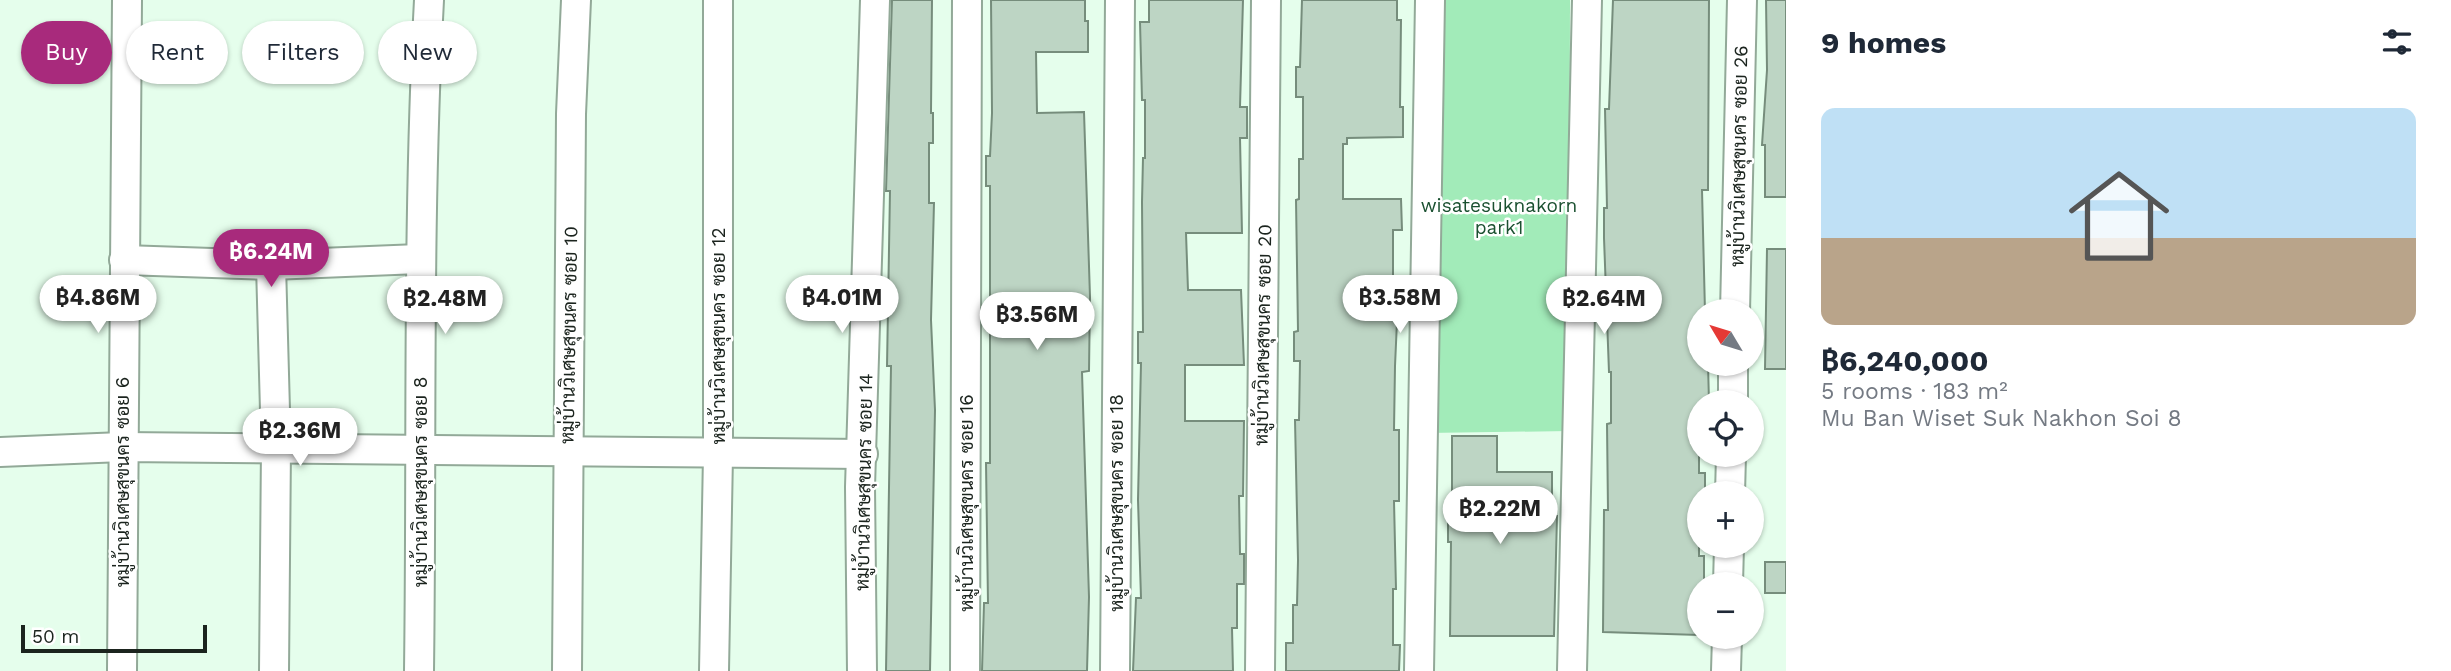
<!DOCTYPE html>
<html lang="en">
<head>
<meta charset="utf-8">
<style>
	body { margin:0; font-family:"Work Sans",Sarabun,sans-serif; background:#f2f2f3; color:#1f2937; height:100vh; display:flex; flex-direction:column; font-size:26px; white-space:nowrap }
	* { box-sizing:border-box; margin:0 }
	p { font-size:23px; color:#747a83 }
	.icon { flex:none; width:38px; height:38px; fill:none; stroke:currentColor; stroke-width:2; stroke-linecap:round; stroke-linejoin:round }
	.map { position:relative; flex:1; overflow:hidden }
	.details { display:flex; flex-direction:column; background:#fff; width:665px }
	.details>* { flex:none }
	.hud { position:absolute; left:21px; top:21px; width:665px; height:63px; display:flex; gap:14px }
	.needle { width:46px; rotate:308deg }
	.controls { position:absolute; left:1687px; top:299px; display:grid; gap:14px }
	.controls a { display:grid; place-items:center; width:77px; height:77px; border-radius:50%; background:#fff; box-shadow:0 2px 5px #0004; font-size:35px }
	.scale { position:absolute; left:21px; bottom:18px; width:186px; box-sizing:border-box; padding-left:7px; border:4px solid #1b241e; border-top:0; font-size:19px; line-height:24px; white-space:nowrap; color:#1b241e; -webkit-text-stroke:5px #fff; paint-order:stroke }
	.price { position:absolute; translate:-50% -60px; padding:0 16px; border-radius:24px; background:#fff; color:#222; font-size:23px; line-height:46px; filter:drop-shadow(0 2px 4px #0008) }
	.price::after { content:''; position:absolute; left:50%; top:42px; width:21px; height:16px; margin-left:-10px; background:inherit; clip-path:polygon(0 0,100% 0,50% 100%) }
	.price.active { background:#a82a7c; color:#fff }
	ul { padding:0; list-style:none }
	li { display:grid; align-content:center; gap:14px; height:371px; padding:0 35px }
	li+li { border-top:2px solid #e0e1e3 }
	li span { display:grid; place-items:center; height:217px; border-radius:14px; color:#555 }
	li>.icon { margin-inline-start:auto }
	span .icon { width:126px; height:126px; fill:#fffc; stroke-width:1 }
	li b { font-size:30px }
	h2 { display:flex; justify-content:space-between; align-items:center; height:84px; padding:0 35px; font-size:30px }
	.pill { padding:0 24px; border-radius:32px; background:#fff; box-shadow:0 2px 5px #0004; font-size:24px; line-height:63px }
	.pill.active { background:#a82a7c; color:#fff }
	main { display:flex; flex:1; min-height:0 }
	.map>svg:first-child { display:block }
	.green { fill:#a2ebb9 }
	.building { fill:#bdd5c4; stroke:#768d7c; stroke-width:2 }
	.lines { fill:none; stroke-linecap:round; stroke-linejoin:round }
	.minor-casing { stroke:#92a998; stroke-width:32 }
	.minor { stroke:#fff; stroke-width:28 }
	.labels { text-anchor:middle; dominant-baseline:central; stroke-width:5; stroke-linejoin:round; paint-order:stroke }
	.street-label { font-size:19px; fill:#1b241e; stroke:#fff }
	.park-label { font-size:19px; fill:#1a5030; stroke:#fff }
</style>
</head>
<body>
<main>
<div class="map">
<svg width="1786" height="671" viewBox="0 0 1786 671">
	<rect width="100%" height="100%" fill="#e5feec"/>
	<!-- green -->
	<path class="green" d="M1431 0H1570L1569 431 1427 433Z"/>
	<!-- building -->
	<g class="building">
		<path d="M892 0H932L931 113H933V143H929V203H934L931 320 935 410 930 671H886L891 366H887L890 191H886Z"/>
		<path d="M991 0H1085V21H1088V52H1036L1037 113 1084 112 1090 297 1089 371 1082 372 1089 597 1087 671H982L984 603H988L986 463H990V186H986V156H990L992 113Z"/>
		<path d="M1149 0H1243L1240 107H1247V138H1240L1242 233H1186L1188 290H1241L1244 365H1185V421H1244L1243 496H1239L1240 554H1244V584H1237V628H1232L1233 671H1133L1136 598H1141L1138 500 1141 363H1138V332H1143L1142 202 1143 158H1145V100H1142L1140 22H1149Z"/>
		<path d="M1302 0H1397V20H1401L1400 107H1403V137L1347 138V144H1343V199H1401L1402 230H1393V291H1402L1401 321H1397L1395 366 1394 430H1399V501H1394L1396 589H1393V645H1400L1399 671H1286V643H1293V605H1297L1298 560 1295 420H1299L1300 361H1294V332L1298 331 1296 200 1299 199V159H1303V97H1296V67H1300Z"/>
		<path d="M1613 0H1709L1708 190H1702L1705 312H1699V364H1708L1709 402H1699V473H1705V494H1699V556H1704V584H1699V635L1603 632 1604 510H1608L1607 424 1611 423V372H1609L1604 238V208H1607L1605 109H1609Z"/>
		<path d="M1766 0H1786V197H1765V145H1762L1767 70Z"/>
		<path d="M1767 249H1786V369H1765Z"/>
		<path d="M1452 436H1497V472H1552V516H1557L1554 636H1450L1451 542H1448V512H1452Z"/>
		<rect x="1765" y="562" width="21" height="31"/>
	</g>
	<g class="lines">
		<defs>
			<g id="minor">
				<path d="M124 260 271 265 419 259"/>
				<path d="M271 265 276 447 274 671"/>
				<path d="M1735 312 1742 0"/>
				<path d="M1733 402V364"/>
				<path d="M0 452 122 447 863 454"/>
				<path d="M1730 494 1731 455"/>
				<path d="M1728 584 1729 546"/>
				<path d="M122 671 127 0"/>
				<path d="M419 671C422 447 417 224 429 0"/>
				<path d="M567 671 571 114 576 0"/>
				<path d="M714 671 718 455V0"/>
				<path d="M862 671 860 487 875 0"/>
				<path d="M965 671 967 0"/>
				<path d="M1115 671 1120 0"/>
				<path d="M1260 671 1266 0"/>
				<path d="M1419 671 1430 0"/>
				<path d="M1572 671 1587 0"/>
				<path d="M1726 671 1727 637"/>
			</g>
		</defs>
		<!-- minor casing -->
		<use href="#minor" class="minor-casing"/>
		<!-- minor -->
		<use href="#minor" class="minor"/>
	</g>
	<g class="labels">
		<!-- street labels -->
		<g class="street-label">
			<text transform="translate(1739 156) rotate(-89)">หมู่บ้านวิเศษสุขนคร ซอย 26</text>
			<text transform="translate(569 335) rotate(-89)">หมู่บ้านวิเศษสุขนคร ซอย 10</text>
			<text transform="translate(1263 335) rotate(-89)">หมู่บ้านวิเศษสุขนคร ซอย 20</text>
			<text transform="translate(718 336) rotate(-90)">หมู่บ้านวิเศษสุขนคร ซอย 12</text>
			<text transform="translate(122 482) rotate(-90)">หมู่บ้านวิเศษสุขนคร ซอย 6</text>
			<text transform="translate(420 482) rotate(-90)">หมู่บ้านวิเศษสุขนคร ซอย 8</text>
			<text transform="translate(864 482) rotate(-89)">หมู่บ้านวิเศษสุขนคร ซอย 14</text>
			<text transform="translate(966 503) rotate(-90)">หมู่บ้านวิเศษสุขนคร ซอย 16</text>
			<text transform="translate(1116 503) rotate(-90)">หมู่บ้านวิเศษสุขนคร ซอย 18</text>
		</g>
		<!-- park labels -->
		<g class="park-label">
			<text x="1499" y="205">wisatesuknakorn<tspan x="1499" dy="22">park1</tspan></text>
		</g>
	</g>
</svg>
<div class="controls">
<a><svg class="needle" viewBox="-14 -14 28 28"><path d="M0-13l5 13h-10z" fill="#e53935"/><path d="M0 13l5-13h-10z" fill="#747a83"/></svg></a>
<a><svg class="icon" aria-label="locate" viewBox="0 0 24 24"><circle cx="12" cy="12" r="6"/><path d="M12 2v4M12 18v4M2 12h4M18 12h4"/></svg></a>
<a>+</a>
<a>−</a>
</div>
<div class="scale">50 m</div>
<b class="price active" style="left:271px;top:289px">฿6.24M</b>
<b class="price" style="left:98px;top:335px">฿4.86M</b>
<b class="price" style="left:842px;top:335px">฿4.01M</b>
<b class="price" style="left:1400px;top:335px">฿3.58M</b>
<b class="price" style="left:445px;top:336px">฿2.48M</b>
<b class="price" style="left:1604px;top:336px">฿2.64M</b>
<b class="price" style="left:1037px;top:352px">฿3.56M</b>
<b class="price" style="left:300px;top:468px">฿2.36M</b>
<b class="price" style="left:1500px;top:546px">฿2.22M</b>
<div class="hud">
<a class="pill active">Buy</a>
<a class="pill">Rent</a>
<a class="pill">Filters</a>
<a class="pill">New</a>
</div>
</div>
<section class="details">
<h2>9 homes<svg class="icon" aria-label="filters" viewBox="0 0 24 24"><path d="M4 7h16M4 17h16"/><circle cx="9" cy="7" r="2"/><circle cx="15" cy="17" r="2"/></svg></h2>
<ul>
<li><span style="background:linear-gradient(#bfe0f5 60%,#b9a48a 0)"><svg class="icon" aria-label="home" viewBox="0 0 24 24"><path d="M3 11l9-7 9 7M6 9v11h12V9"/></svg></span><div><b>฿6,240,000</b><p>5 rooms · 183 m²</p><p>Mu Ban Wiset Suk Nakhon Soi 8</p></div></li>
</ul>
</section>
</main>
</body>
</html>
